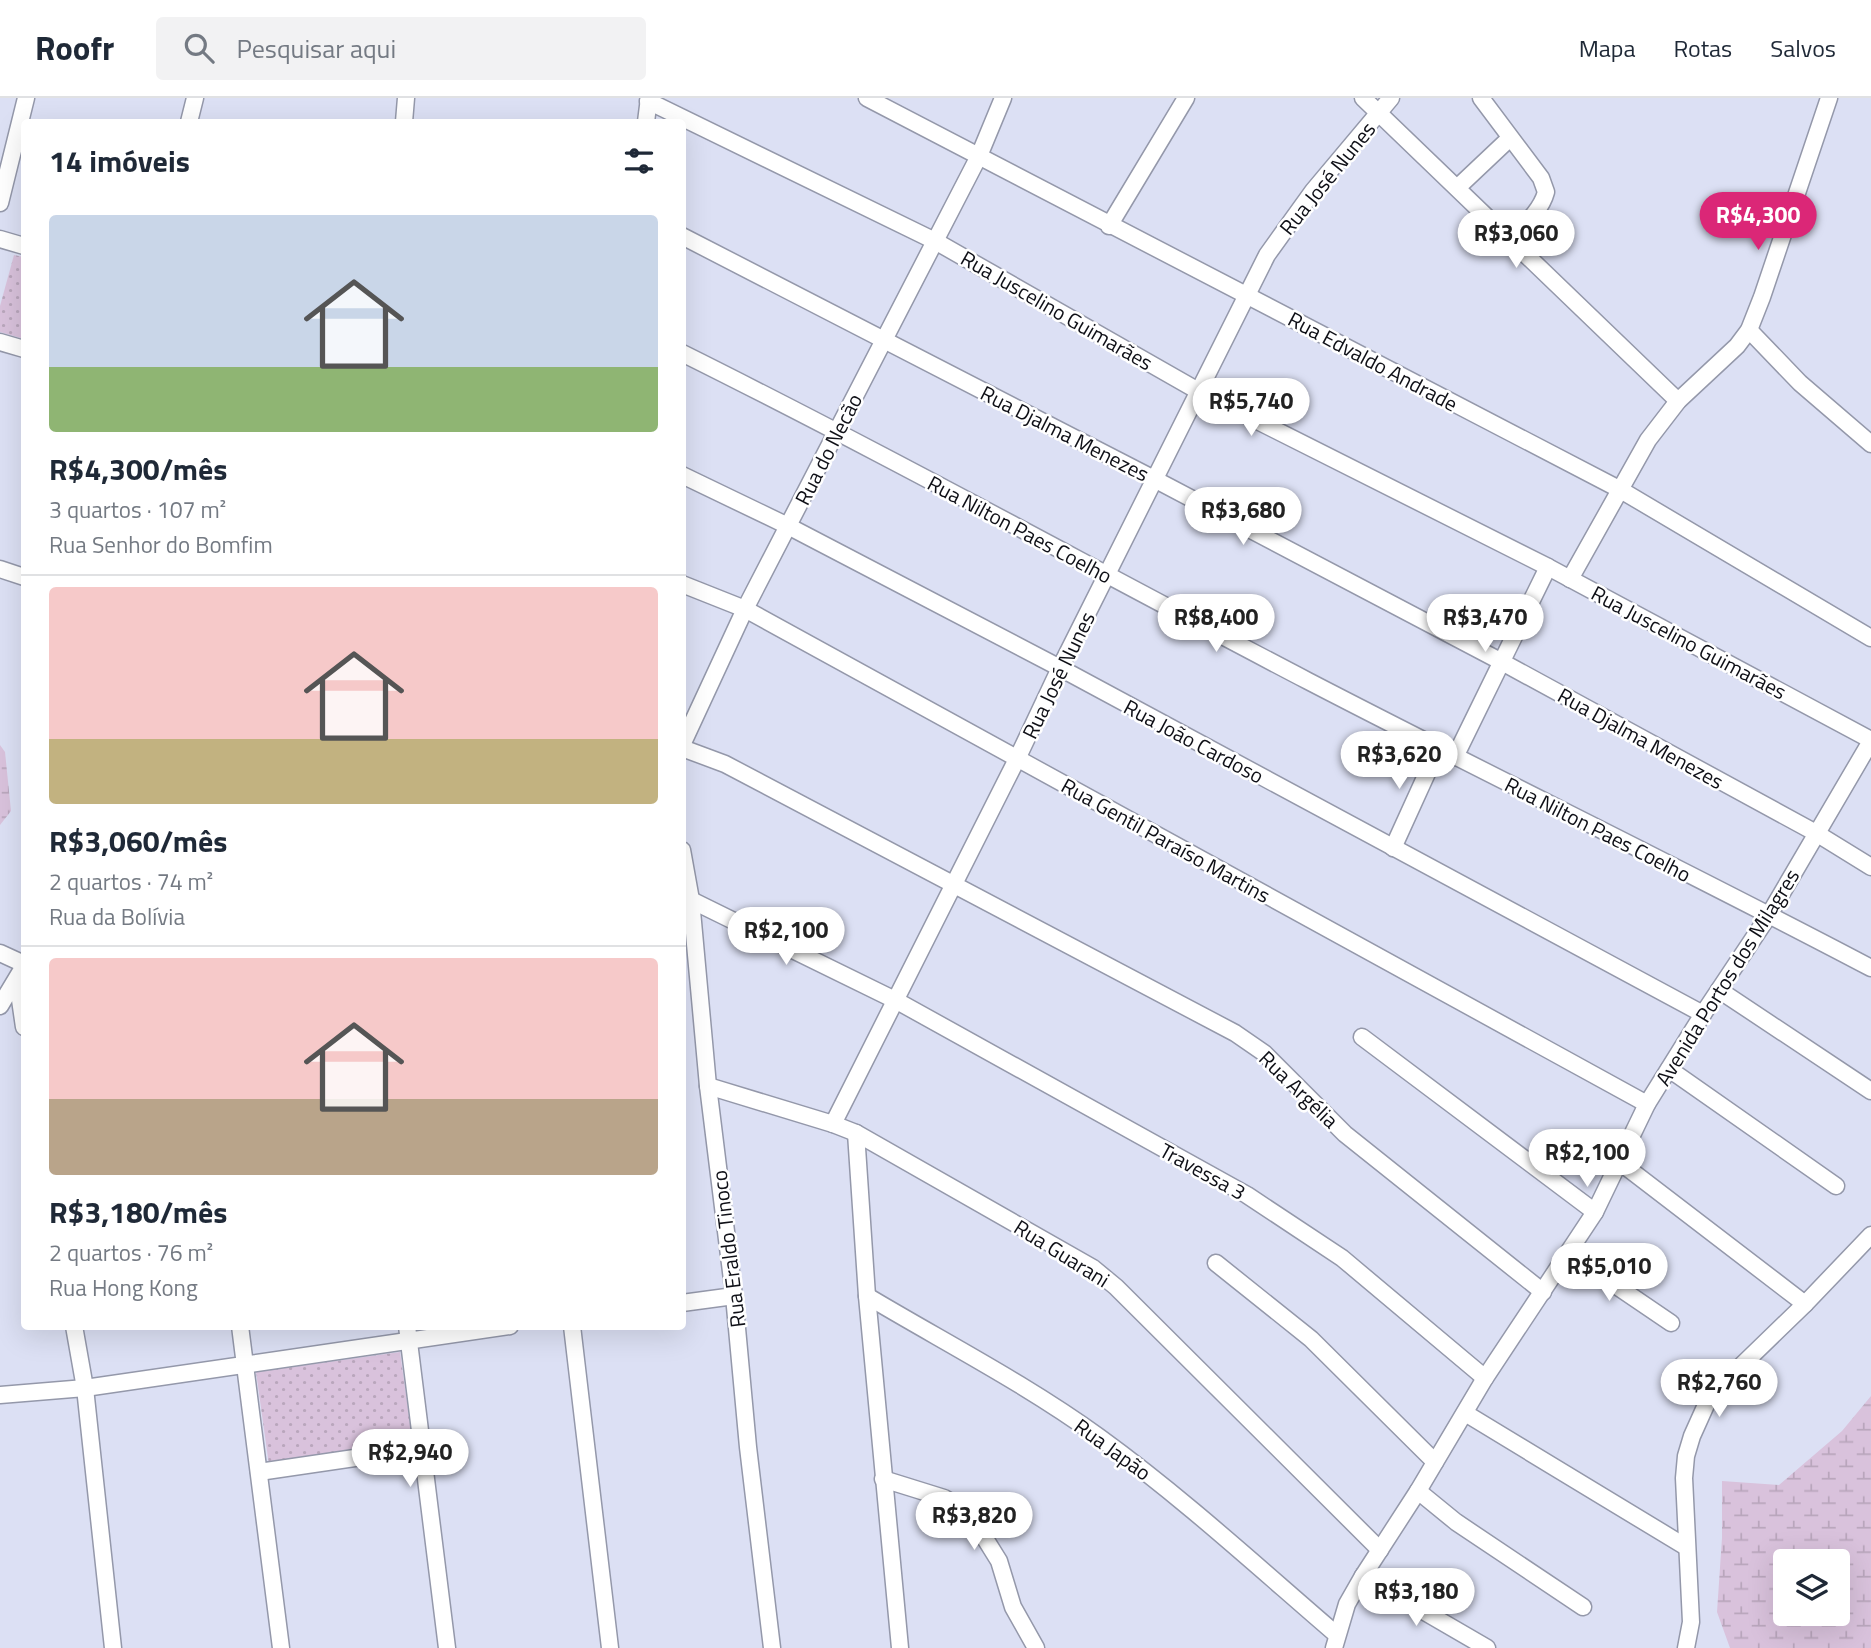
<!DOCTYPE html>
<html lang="pt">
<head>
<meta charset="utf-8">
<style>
	body { margin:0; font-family:"Titillium Web",sans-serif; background:#f2f2f3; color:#1f2937; height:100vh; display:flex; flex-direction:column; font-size:26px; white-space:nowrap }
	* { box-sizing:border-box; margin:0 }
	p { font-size:23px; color:#747a83 }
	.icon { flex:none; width:38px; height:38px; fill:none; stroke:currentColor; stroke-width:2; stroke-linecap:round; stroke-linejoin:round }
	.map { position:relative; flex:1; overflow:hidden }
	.side { position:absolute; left:21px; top:21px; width:665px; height:1211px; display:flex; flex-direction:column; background:#fff; border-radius:7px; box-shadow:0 7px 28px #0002 }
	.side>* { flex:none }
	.fabs { position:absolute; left:1773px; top:1451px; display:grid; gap:14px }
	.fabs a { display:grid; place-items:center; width:77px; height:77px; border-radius:7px; background:#fff; box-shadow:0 7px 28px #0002; font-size:35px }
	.price { position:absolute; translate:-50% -60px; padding:0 16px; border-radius:24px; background:#fff; color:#222; font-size:23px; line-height:46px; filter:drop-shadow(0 2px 4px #0008) }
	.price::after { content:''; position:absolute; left:50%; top:42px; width:21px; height:16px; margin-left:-10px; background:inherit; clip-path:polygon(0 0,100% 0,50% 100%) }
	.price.current { background:#db2777; color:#fff }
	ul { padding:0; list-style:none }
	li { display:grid; align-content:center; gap:14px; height:371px; padding:0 28px }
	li+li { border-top:2px solid #e0e1e3 }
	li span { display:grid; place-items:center; height:217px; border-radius:7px; color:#555 }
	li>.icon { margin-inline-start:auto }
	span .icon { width:126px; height:126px; fill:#fffc; stroke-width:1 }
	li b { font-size:30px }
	h2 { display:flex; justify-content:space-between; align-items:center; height:84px; padding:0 28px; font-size:30px }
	header { display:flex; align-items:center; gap:42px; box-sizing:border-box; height:98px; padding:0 35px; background:#fff; border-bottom:2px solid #e0e1e3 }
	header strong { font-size:33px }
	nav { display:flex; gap:38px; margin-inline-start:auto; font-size:24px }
	.search { width:490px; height:63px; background:#f2f2f3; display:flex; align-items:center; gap:18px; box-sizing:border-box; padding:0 24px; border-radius:7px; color:#747a83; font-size:26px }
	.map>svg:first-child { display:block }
	.wetland { fill:url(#wetland-marsh); fill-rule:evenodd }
	.park { fill:url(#park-dots) }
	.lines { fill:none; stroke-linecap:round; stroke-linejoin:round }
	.minor-casing { stroke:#9498aa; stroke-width:19 }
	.minor { stroke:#fff; stroke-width:16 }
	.labels { text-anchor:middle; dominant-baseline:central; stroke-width:5; stroke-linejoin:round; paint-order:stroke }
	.street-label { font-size:21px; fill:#0e0f16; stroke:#fff }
</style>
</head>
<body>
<header>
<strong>Roofr</strong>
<div class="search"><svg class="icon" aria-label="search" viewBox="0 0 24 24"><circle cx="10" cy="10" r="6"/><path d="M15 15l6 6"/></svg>Pesquisar aqui</div>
<nav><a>Mapa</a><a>Rotas</a><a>Salvos</a></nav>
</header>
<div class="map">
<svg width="1871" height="1550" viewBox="0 0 1871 1550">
	<defs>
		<pattern id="wetland-marsh" width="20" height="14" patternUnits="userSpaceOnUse" patternTransform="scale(1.75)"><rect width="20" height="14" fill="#d9c2dc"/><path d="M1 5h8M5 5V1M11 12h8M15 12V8" fill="none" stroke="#b9a6bc"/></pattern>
		<pattern id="park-dots" width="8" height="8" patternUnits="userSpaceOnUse" patternTransform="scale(1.75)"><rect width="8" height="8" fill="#d9c2dc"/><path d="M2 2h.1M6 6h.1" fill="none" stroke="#b9a6bc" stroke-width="1.8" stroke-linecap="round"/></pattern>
	</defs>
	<rect width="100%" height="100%" fill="#dce0f4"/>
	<!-- wetland -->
	<g class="wetland">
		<path d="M0 647 5 654 11 713 0 727Z"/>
		<path d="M1871 1298V1550H1730L1717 1514 1722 1440V1383L1779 1387 1842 1333ZM1838 1463V1516H1785V1463Z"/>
	</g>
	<!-- park -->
	<g class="park">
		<path d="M14 157 24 159V241L0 234V208Z"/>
		<path d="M400 1254 413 1347 269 1367 256 1274Z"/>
	</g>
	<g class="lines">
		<defs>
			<g id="minor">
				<path d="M867 0 1619 391 1871 540"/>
				<path d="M1363 0 1678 303"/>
				<path d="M1481 0 1541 80 1546 94C1541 113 1524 127 1510 141"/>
				<path d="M648 3 935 143 1200 294 1548 469 1871 642"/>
				<path d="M189 24 195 0"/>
				<path d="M404 24 406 0"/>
				<path d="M646 24 649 0"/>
				<path d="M1457 90 1510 40"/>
				<path d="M0 105 26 0"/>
				<path d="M1109 128 1186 0"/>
				<path d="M682 138 1156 382 1502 564 1816 735 1871 769"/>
				<path d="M0 141 24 148"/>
				<path d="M1749 232 1800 285 1871 346"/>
				<path d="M0 244 24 251"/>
				<path d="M682 255C893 360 1099 474 1308 583 1495 680 1685 772 1871 870"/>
				<path d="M682 377 788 428 1060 570 1703 916"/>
				<path d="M0 471 24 479"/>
				<path d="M1570 481 1648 342 1678 303 1737 248 1749 232 1762 199 1829 0"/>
				<path d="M682 486 745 511 1647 1006"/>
				<path d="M682 647 745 511 979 58 1003 0"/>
				<path d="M682 650 725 666 1235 935 1264 955 1345 1036 1543 1194"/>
				<path d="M1455 659 1548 469"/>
				<path d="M1393 750 1438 651"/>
				<path d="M682 752 691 802 708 988 734 1198 748 1349 772 1550"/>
				<path d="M691 802 897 903 1247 1097 1342 1160 1485 1280"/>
				<path d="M0 855 24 866"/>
				<path d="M17 881 24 929"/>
				<path d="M1719 892 1871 993"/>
				<path d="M0 908 24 868"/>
				<path d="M1362 939 1595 1114"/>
				<path d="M1669 971 1836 1088"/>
				<path d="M708 988 833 1026 856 1035 1093 1170 1116 1189 1380 1452"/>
				<path d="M833 1026 1017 661 1060 570 1267 157 1313 93 1391 0"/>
				<path d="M856 1035 867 1198 900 1550"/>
				<path d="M1621 1065 1805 1206"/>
				<path d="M1568 1155 1671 1225"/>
				<path d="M1216 1165 1311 1241 1435 1364"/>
				<path d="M867 1198C944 1244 1026 1286 1099 1339 1183 1400 1259 1470 1337 1537"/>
				<path d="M682 1205 734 1198"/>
				<path d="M74 1228 85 1290 113 1550"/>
				<path d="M240 1228 281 1550"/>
				<path d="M407 1228 447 1550"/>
				<path d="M572 1228 610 1550"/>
				<path d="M0 1297 85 1290 510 1228"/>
				<path d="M1465 1315 1686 1449"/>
				<path d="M259 1374 423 1350"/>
				<path d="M883 1381 944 1400 961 1410 976 1426 999 1463 1013 1509 1036 1550"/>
				<path d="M1418 1393 1456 1424 1583 1509"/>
				<path d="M1363 1478 1487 1550"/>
				<path d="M1334 1550 1347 1506 1363 1478 1418 1393 1485 1280 1595 1114 1647 1006 1703 916 1769 817 1871 643"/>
				<path d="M1686 1550 1691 1524 1684 1380 1686 1358 1692 1338 1710 1298 1805 1206 1871 1137"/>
			</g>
		</defs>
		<!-- minor casing -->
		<use href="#minor" class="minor-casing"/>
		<!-- minor -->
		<use href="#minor" class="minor"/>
	</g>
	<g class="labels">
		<!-- street labels -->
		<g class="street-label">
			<text transform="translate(1327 80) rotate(-51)">Rua José Nunes</text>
			<text transform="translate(1057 212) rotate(30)">Rua Juscelino Guimarães</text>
			<text transform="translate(1373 263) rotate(28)">Rua Edvaldo Andrade</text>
			<text transform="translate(1065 335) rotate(27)">Rua Djalma Menezes</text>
			<text transform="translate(828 351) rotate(-63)">Rua do Necão</text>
			<text transform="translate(1020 431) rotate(28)">Rua Nilton Paes Coelho</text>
			<text transform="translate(1689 544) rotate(28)">Rua Juscelino Guimarães</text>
			<text transform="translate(1058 577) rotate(-64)">Rua José Nunes</text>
			<text transform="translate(1641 640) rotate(29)">Rua Djalma Menezes</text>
			<text transform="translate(1194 643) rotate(28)">Rua João Cardoso</text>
			<text transform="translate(1598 731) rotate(27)">Rua Nilton Paes Coelho</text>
			<text transform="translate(1166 742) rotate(29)">Rua Gentil Paraíso Martins</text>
			<text transform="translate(1727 879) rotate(-58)">Avenida Portos dos Milagres</text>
			<text transform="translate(1299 991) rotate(44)">Rua Argélia</text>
			<text transform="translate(1203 1073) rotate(29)">Travessa 3</text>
			<text transform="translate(728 1151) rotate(-97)">Rua Eraldo Tinoco</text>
			<text transform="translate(1062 1155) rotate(32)">Rua Guarani</text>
			<text transform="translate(1113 1351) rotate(36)">Rua Japão</text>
		</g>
	</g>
</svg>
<div class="fabs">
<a><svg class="icon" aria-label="layers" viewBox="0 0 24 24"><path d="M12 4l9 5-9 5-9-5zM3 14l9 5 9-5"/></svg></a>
</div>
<b class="price current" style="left:1758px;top:154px">R$4,300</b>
<b class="price" style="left:1516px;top:172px">R$3,060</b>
<b class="price" style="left:1251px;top:340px">R$5,740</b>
<b class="price" style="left:1243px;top:449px">R$3,680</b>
<b class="price" style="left:1216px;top:556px">R$8,400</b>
<b class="price" style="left:1485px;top:556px">R$3,470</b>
<b class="price" style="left:1399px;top:693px">R$3,620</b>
<b class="price" style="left:786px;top:869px">R$2,100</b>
<b class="price" style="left:1587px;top:1091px">R$2,100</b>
<b class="price" style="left:1609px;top:1205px">R$5,010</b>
<b class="price" style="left:1719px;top:1321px">R$2,760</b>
<b class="price" style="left:410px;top:1391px">R$2,940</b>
<b class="price" style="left:974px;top:1454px">R$3,820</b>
<b class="price" style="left:1416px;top:1530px">R$3,180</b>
<section class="side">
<h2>14 imóveis<svg class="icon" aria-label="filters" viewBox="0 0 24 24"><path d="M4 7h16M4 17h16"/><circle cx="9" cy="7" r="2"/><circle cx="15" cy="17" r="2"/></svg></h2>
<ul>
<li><span style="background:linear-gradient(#c9d6e8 70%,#8fb573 0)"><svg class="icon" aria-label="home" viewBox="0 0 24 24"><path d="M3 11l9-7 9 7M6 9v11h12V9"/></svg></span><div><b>R$4,300/mês</b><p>3 quartos · 107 m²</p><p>Rua Senhor do Bomfim</p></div></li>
<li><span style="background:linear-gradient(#f6c9c9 70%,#c2b280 0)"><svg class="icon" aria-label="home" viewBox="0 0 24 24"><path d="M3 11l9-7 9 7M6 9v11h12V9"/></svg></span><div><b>R$3,060/mês</b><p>2 quartos · 74 m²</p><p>Rua da Bolívia</p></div></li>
<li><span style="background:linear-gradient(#f6c9c9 65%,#b9a48a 0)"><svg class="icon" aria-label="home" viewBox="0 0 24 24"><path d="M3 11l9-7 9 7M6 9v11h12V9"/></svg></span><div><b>R$3,180/mês</b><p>2 quartos · 76 m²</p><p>Rua Hong Kong</p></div></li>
</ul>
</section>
</div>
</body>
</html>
